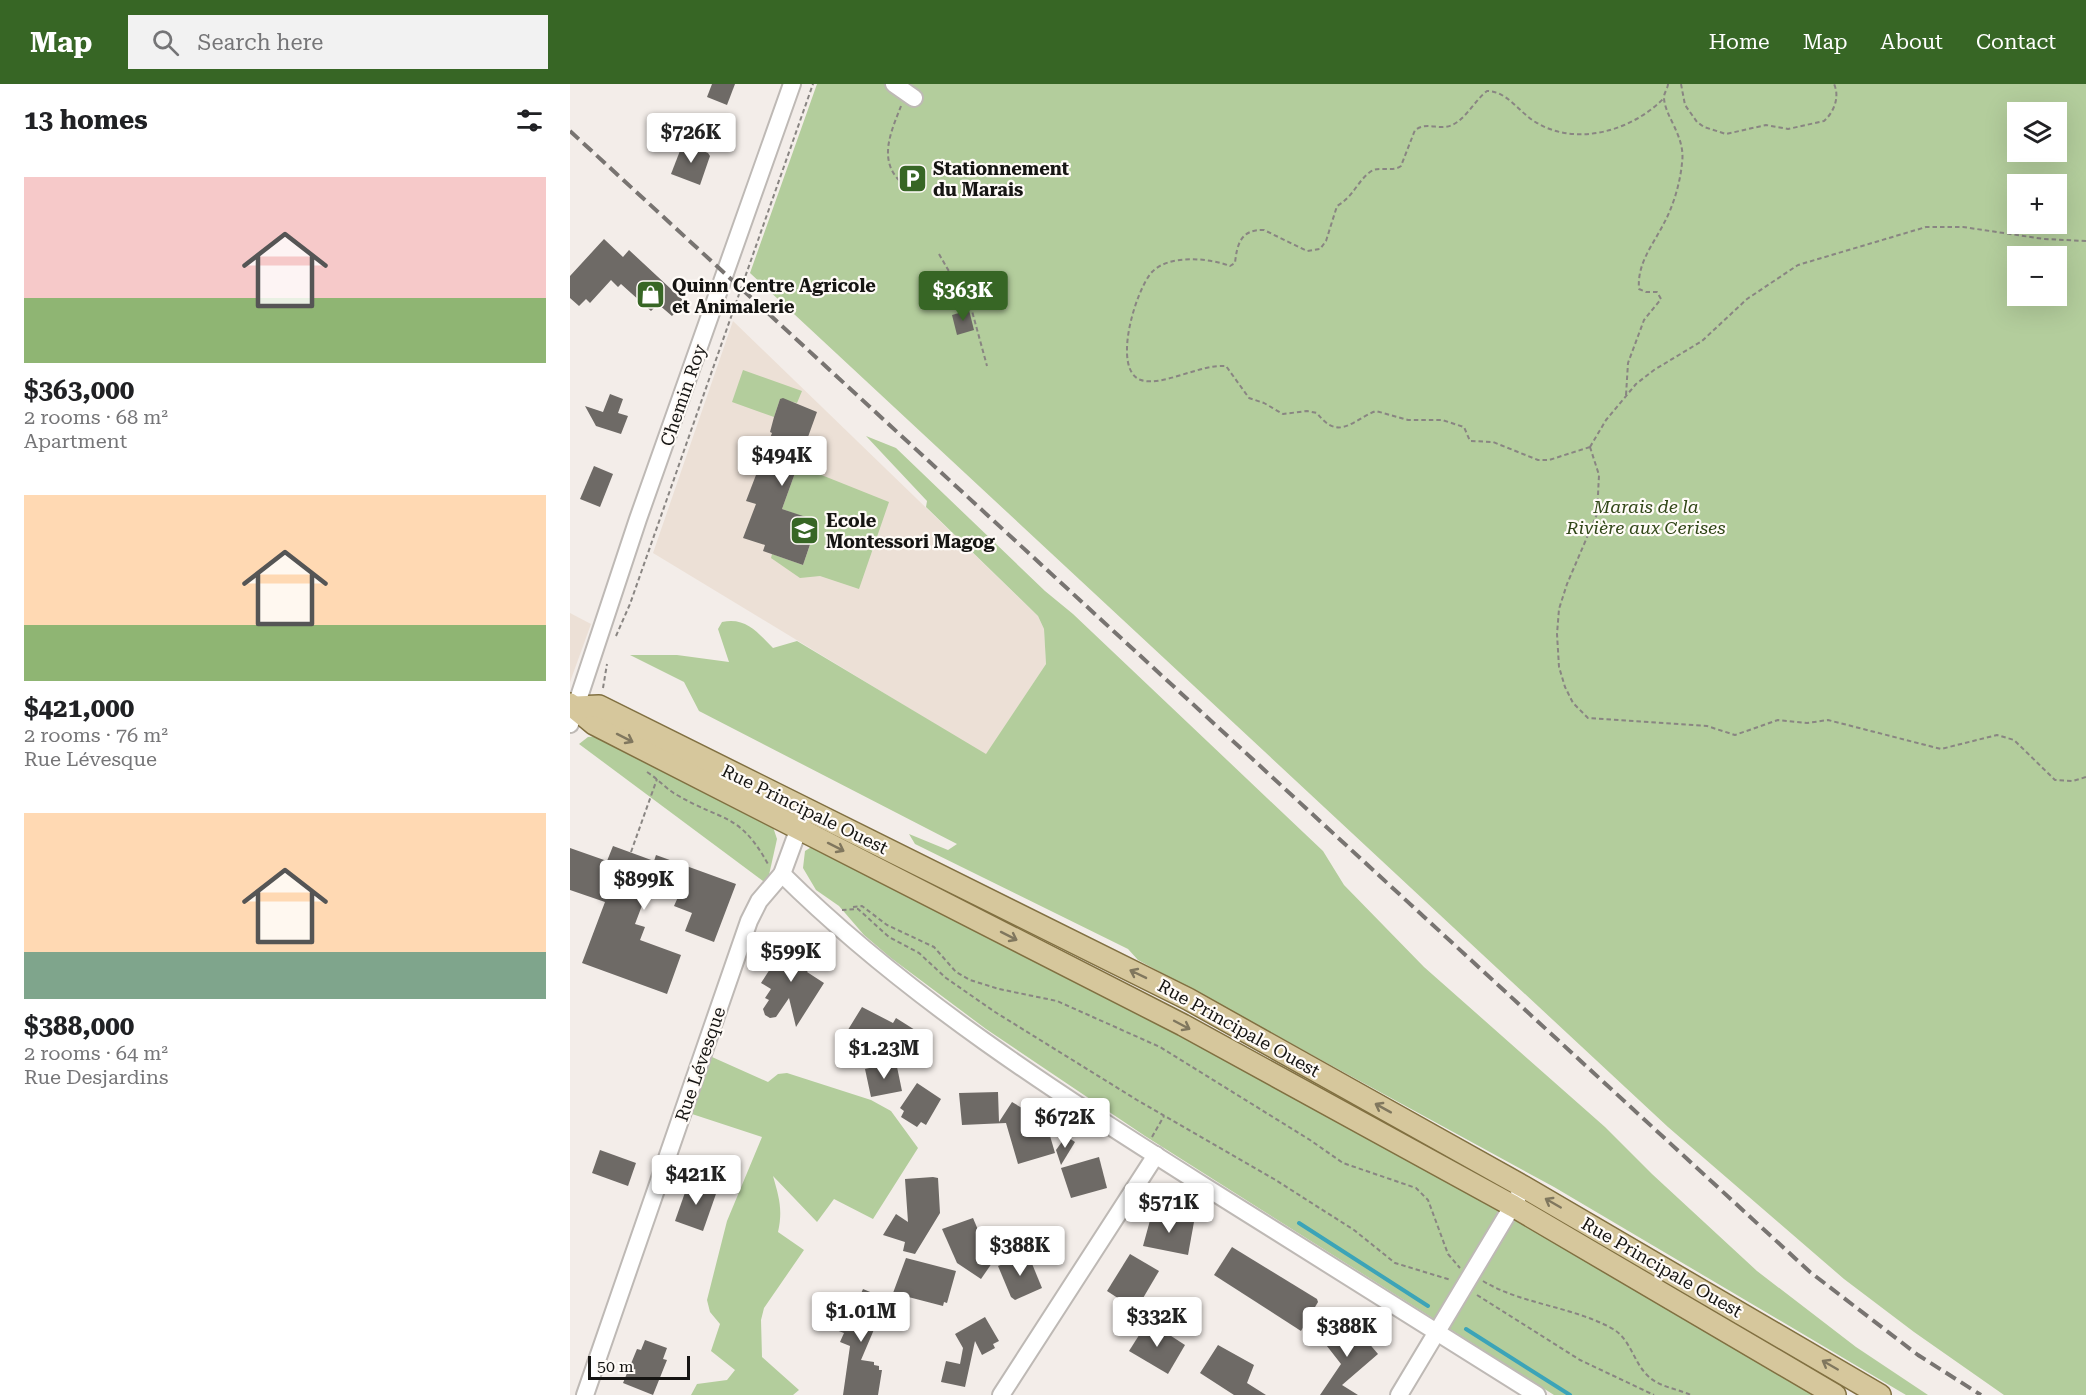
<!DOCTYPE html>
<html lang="en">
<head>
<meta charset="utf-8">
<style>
	body { margin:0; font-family:"Roboto Serif",serif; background:#f2f2f2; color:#202124; height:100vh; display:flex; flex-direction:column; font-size:22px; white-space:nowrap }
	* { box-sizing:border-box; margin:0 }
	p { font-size:20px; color:#757577 }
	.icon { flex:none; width:33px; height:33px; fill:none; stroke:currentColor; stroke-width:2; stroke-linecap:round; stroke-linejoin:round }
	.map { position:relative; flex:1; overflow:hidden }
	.details { display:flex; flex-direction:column; background:#fff; width:570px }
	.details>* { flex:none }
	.buttons { position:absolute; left:1437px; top:18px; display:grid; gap:12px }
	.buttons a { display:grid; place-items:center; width:60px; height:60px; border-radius:0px; background:#fff; box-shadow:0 6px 24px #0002; font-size:30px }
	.scale { position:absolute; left:18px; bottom:15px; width:102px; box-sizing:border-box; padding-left:6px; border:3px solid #161513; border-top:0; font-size:16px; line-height:21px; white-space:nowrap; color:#161513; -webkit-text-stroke:4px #fffbf7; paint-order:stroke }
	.price { position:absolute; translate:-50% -51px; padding:0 14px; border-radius:6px; background:#fff; color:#222; font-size:20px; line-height:39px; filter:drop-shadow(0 2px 3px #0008) }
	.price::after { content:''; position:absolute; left:50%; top:36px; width:18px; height:14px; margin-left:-9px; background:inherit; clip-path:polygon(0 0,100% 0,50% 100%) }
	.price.on { background:#376625; color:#fff }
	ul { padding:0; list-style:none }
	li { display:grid; align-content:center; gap:12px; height:318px; padding:0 24px }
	li span { display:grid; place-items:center; height:186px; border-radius:0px; color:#555 }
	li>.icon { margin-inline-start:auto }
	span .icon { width:108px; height:108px; fill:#fffc; stroke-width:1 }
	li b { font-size:26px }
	h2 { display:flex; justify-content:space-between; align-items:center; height:72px; padding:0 24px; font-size:26px }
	header { display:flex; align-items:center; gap:36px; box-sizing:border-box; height:84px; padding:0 30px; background:#376625; color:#fff }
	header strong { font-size:28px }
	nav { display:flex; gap:33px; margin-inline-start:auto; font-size:21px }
	.search { width:420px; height:54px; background:#f2f2f2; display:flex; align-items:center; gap:15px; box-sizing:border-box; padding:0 21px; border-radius:0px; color:#757577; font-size:22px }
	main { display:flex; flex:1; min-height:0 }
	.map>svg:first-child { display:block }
	.built { fill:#ece0d6 }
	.green { fill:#b3cd9c; fill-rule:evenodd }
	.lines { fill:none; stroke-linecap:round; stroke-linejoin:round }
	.stream { stroke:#3ca4b8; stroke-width:4 }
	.building { fill:#6e6a66 }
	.minor-casing { stroke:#beb9b5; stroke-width:20 }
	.major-casing { stroke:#817041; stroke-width:24 }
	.path { stroke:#898582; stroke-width:2; stroke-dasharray:4.5 3; stroke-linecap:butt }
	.minor { stroke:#fff; stroke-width:16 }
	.major { stroke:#d6c79c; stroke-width:21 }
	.rail { stroke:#787471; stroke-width:4; stroke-dasharray:12 6; stroke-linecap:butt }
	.oneway { stroke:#80775e }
	.labels { text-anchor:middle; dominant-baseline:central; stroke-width:4.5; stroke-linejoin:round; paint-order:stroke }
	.poi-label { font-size:18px; font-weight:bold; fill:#161513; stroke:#fffbf7; text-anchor:start }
	.street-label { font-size:18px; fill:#161513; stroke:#fffbf7 }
	.park-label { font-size:18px; font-style:italic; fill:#304617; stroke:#fffbf7 }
</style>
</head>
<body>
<header>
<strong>Map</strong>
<div class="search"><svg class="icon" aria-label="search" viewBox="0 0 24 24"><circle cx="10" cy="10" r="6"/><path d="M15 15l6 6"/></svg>Search here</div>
<nav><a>Home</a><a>Map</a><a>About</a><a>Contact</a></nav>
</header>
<main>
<section class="details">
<h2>13 homes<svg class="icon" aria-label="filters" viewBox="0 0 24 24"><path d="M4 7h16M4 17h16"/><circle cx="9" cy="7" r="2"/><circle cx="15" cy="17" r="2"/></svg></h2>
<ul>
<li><span style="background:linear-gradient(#f6c9c9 65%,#8fb573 0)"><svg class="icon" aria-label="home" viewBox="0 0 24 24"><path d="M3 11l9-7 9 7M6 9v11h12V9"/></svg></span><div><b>$363,000</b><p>2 rooms · 68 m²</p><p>Apartment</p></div></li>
<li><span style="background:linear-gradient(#ffd9b3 70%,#8fb573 0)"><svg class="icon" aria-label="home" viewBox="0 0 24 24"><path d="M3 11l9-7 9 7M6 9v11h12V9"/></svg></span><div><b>$421,000</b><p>2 rooms · 76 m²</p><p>Rue Lévesque</p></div></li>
<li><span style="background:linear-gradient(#ffd9b3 75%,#7fa58c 0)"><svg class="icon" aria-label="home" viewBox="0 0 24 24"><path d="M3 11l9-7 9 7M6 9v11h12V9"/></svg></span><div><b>$388,000</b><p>2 rooms · 64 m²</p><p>Rue Desjardins</p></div></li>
</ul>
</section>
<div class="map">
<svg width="1516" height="1311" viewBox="0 0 1516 1311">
	<rect width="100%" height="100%" fill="#f3ede9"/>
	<!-- built -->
	<g class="built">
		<path d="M163 237 468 532 474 545 476 580 416 671 83 469Z"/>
		<path d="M0 529 21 540 0 598Z"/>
	</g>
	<!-- green -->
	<g class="green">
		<path d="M247 0H1516V1311H1434L1344 1248 1274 1195 1098 1043 180 189ZM1448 28H1486V68H1448ZM1448 100H1486V140H1448ZM1448 172H1486V212H1448Z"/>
		<path d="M173 286 232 307 227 319 210 315 204 333 162 318Z"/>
		<path d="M296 352 326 364 475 507 503 530 753 767 774 801 854 883 1035 1043 1082 1090 1187 1187 1286 1263 1358 1311H1336L984 1103 568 876 558 865 345 760 339 750 378 766 387 760 129 627 114 598 60 571H107L159 578 148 545 152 538C176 533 187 548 203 564L227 557 416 670 476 580 474 545 468 532 356 423 357 417Z"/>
		<path d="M234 364 240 366 234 384 319 418 289 505 250 492 230 494 201 474 202 470 233 481 248 438 212 425Z"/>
		<path d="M28 652 202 740 207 755 197 800 9 660 18 653Z"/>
		<path d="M243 762 560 921 911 1113 1246 1311H984L575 1052 416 945 321 874 294 851 269 822 246 806 233 784 235 767Z"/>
		<path d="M142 973 198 998 208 990 217 989 301 1016 321 1027 348 1064 303 1135 264 1115 247 1138 203 1092C209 1113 213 1126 208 1148L234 1166 194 1224 191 1236 192 1273 229 1306 223 1311H121L127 1300 157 1296 165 1286 141 1267 150 1240 140 1228 137 1216 157 1137 192 1053 122 1030Z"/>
	</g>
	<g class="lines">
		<!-- stream -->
		<g class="stream">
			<path d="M729 1139 858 1222"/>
			<path d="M896 1245 1000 1311"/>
		</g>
	</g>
	<!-- building -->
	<g class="building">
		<path d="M142 0H165L157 21 137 13Z"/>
		<path d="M113 59 138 69 140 72 130 101 101 90Z"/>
		<path d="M34 155 53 173 59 166 115 218 102 232 88 220 81 227 51 200 48 203 41 196 20 219 16 215 9 222 0 214V192Z"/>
		<path d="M399 226 404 246 387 251 382 231Z"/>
		<path d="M40 310 53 315 48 329 58 332 51 350 26 342 15 322 33 328Z"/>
		<path d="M213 314 247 328 212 425 248 437 233 481 193 467 195 461 173 454 186 420 176 417 202 349 200 348 204 333 210 315Z"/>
		<path d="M24 382 43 390 30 423 10 415Z"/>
		<path d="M43 762 84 777 86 771 166 800 144 858 115 847 122 829 104 822 108 813 79 803 65 840 75 843 70 856 111 871 97 910 12 879 35 818 0 806V764L37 777Z"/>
		<path d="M206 860 218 866 232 863 242 870 244 878 237 888 254 899 226 943 219 914 206 933 200 934 195 931 193 925 199 916 195 914 201 905 191 899 209 871Z"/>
		<path d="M292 923 323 939 326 934 353 951 337 976 307 957 291 980 277 971 288 956 276 949Z"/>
		<path d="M326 978 332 1007 301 1013 295 985Z"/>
		<path d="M347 999 371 1015 356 1041 351 1038 347 1043 331 1033 334 1027 330 1024Z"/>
		<path d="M428 1008 429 1038 442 1018 462 1030 452 1045 476 1038 485 1069 448 1080 436 1039 392 1041 389 1009Z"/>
		<path d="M496 1052 505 1058 491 1081 486 1066Z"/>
		<path d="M30 1066 66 1079 58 1102 22 1089Z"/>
		<path d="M529 1073 537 1104 501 1114 491 1084Z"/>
		<path d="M363 1093 368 1094 370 1129 345 1170 333 1167 335 1158 313 1151 326 1130 338 1138 335 1095Z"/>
		<path d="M119 1097 147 1107 133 1147 105 1137Z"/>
		<path d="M586 1128 624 1138 618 1171 573 1162 582 1129Z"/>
		<path d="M403 1134 422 1179 411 1195 387 1179 372 1145Z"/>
		<path d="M662 1163 747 1215 748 1218 731 1247 644 1191Z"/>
		<path d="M458 1170 472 1204 445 1216 441 1213 428 1182Z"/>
		<path d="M560 1170 589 1187 566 1226 537 1207Z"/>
		<path d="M336 1174 386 1187 377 1219 374 1218 373 1222 323 1209Z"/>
		<path d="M293 1205 317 1215 291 1276 304 1278V1281L309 1282V1286H312L308 1311H273L280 1262 270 1258 274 1249 266 1246 277 1219 282 1211 289 1214Z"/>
		<path d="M415 1233 429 1257 423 1260 425 1264 412 1271 405 1257 395 1303 371 1298 376 1277 390 1280 393 1264 385 1250Z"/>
		<path d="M578 1237 615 1261 598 1290 559 1267Z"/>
		<path d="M780 1237 808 1270 772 1301 788 1311H750L771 1280 753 1257Z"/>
		<path d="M75 1256 97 1264 93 1275 97 1276 83 1311 53 1299 67 1265 71 1266Z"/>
		<path d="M648 1261 684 1281 677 1299 696 1311H664L630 1289Z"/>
	</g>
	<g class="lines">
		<defs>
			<g id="minor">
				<path d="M324 0 344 14"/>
				<path d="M0 640 68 435 222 0"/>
				<path d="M212 790C336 913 487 1009 634 1102 745 1171 856 1241 967 1311"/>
				<path d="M15 1311 179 837 189 817 212 790 233 733"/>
				<path d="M431 1311 586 1071"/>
				<path d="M829 1311 949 1111"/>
			</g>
			<g id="major">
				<path d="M0 620 24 640 613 941 943 1122 1265 1311"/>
				<path d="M6 623 29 622 618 915 954 1103 1310 1311"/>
			</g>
		</defs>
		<!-- minor casing -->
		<use href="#minor" class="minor-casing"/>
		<!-- major casing -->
		<use href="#major" class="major-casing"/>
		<!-- path -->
		<g class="path">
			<path d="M1111 0 1115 21 1127 38 1134 43 1156 50 1196 41 1218 45 1254 37C1264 28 1270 13 1264 0"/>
			<path d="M331 22C321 48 307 77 332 99"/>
			<path d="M369 170 402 227 417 282"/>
			<path d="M1056 311 1058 279 1074 236 1091 215 1087 208H1076L1069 205C1067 180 1082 162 1093 141 1103 123 1110 100 1112 79 1116 52 1094 32 1094 13 1094 9 1098 4 1098 0"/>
			<path d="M1020 363 979 376H968L923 358 900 357 894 343 872 336H838L806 327C782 336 769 358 747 329L737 327 713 330 694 319 679 314 656 282C630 280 592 303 571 296 541 286 566 205 582 188 599 170 639 174 660 182L665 179C667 160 671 145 694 146L737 167 750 165 756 157 767 122C784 112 786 99 800 88 809 81 821 89 831 82L845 46C858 37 869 47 882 41 896 35 905 16 917 7 938 7 950 30 967 39 1008 63 1063 46 1094 14"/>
			<path d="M1020 363 1029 391 1027 430 997 500 989 525 987 550 989 583 995 603 1003 619 1018 634 1137 642 1165 651 1208 636 1237 639 1258 636 1371 665 1427 651 1444 656 1485 696 1503 697 1516 693"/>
			<path d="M1020 363 1036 336 1066 300 1084 286 1132 257 1177 215 1228 181 1356 143H1393L1474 155 1516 157"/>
			<path d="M46 552 60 520 243 0"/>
			<path d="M33 604 37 580"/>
			<path d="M77 688C88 695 96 705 107 711 153 738 169 728 198 780"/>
			<path d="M61 768 87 695"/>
			<path d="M283 823 292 822 317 841 364 863 386 888 400 896 429 905 487 917 590 963 740 1056 773 1079 846 1104 858 1116 878 1170 890 1184"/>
			<path d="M272 826 288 825 319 853 349 869 376 894 425 928 567 1016 704 1095 784 1146 825 1179 881 1196"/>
			<path d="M582 1053 594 1032"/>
			<path d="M913 1197C953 1221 1002 1222 1043 1245 1060 1255 1063 1276 1076 1290 1088 1303 1105 1304 1121 1311"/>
			<path d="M907 1211 1010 1276 1084 1311"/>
		</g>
		<!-- minor -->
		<use href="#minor" class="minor"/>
		<!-- major -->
		<use href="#major" class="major"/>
		<!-- rail -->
		<path class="rail" d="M0 47 1240 1188 1348 1271 1411 1311"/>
	</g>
	<!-- one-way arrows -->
	<defs><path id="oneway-shaft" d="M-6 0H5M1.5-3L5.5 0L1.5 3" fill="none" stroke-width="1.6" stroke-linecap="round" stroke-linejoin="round" transform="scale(1.5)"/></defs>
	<g class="oneway">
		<use href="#oneway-shaft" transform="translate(55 654) rotate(27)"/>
		<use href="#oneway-shaft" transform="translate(266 763) rotate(27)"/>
		<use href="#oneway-shaft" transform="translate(439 852) rotate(27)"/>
		<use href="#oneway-shaft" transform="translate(568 890) rotate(-154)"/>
		<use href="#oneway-shaft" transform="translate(612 941) rotate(28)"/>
		<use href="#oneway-shaft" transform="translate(813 1024) rotate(-151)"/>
		<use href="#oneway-shaft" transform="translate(983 1119) rotate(-150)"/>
		<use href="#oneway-shaft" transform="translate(1260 1281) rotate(-150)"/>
	</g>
	<!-- icons -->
	<defs>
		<symbol id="parking-square" viewBox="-11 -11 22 22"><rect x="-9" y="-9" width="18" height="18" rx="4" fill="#376625" stroke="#fffbf7"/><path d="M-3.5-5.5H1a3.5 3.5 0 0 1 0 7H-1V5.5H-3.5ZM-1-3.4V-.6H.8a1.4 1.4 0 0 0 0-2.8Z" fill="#fff"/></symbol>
		<symbol id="shop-square" viewBox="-11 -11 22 22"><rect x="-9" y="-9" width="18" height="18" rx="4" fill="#376625" stroke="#fffbf7"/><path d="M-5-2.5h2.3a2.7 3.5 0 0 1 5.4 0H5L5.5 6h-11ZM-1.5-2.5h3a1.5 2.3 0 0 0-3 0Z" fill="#fff"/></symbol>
		<symbol id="school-square" viewBox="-11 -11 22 22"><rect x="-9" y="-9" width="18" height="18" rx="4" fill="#376625" stroke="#fffbf7"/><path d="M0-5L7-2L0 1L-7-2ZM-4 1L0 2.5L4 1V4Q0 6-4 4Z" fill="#fff"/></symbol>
	</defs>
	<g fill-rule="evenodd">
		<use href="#parking-square" x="326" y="78" width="33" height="33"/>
		<use href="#shop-square" x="64" y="194" width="33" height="33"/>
		<use href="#school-square" x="218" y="430" width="33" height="33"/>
	</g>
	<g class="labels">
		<!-- poi labels -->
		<g class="poi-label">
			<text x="363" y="84">Stationnement<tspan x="363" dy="21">du Marais</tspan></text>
			<text x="102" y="201">Quinn Centre Agricole<tspan x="102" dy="21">et Animalerie</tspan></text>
			<text x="256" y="436">Ecole<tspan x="256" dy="21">Montessori Magog</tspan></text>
		</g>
		<!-- street labels -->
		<g class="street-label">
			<text transform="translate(113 311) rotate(-71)">Chemin Roy</text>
			<text transform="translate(235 725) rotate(26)">Rue Principale Ouest</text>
			<text transform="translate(669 944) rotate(29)">Rue Principale Ouest</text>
			<text transform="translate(130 980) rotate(-71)">Rue Lévesque</text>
			<text transform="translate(1092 1183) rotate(30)">Rue Principale Ouest</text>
		</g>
		<!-- park labels -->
		<g class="park-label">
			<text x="1076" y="422">Marais de la<tspan x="1076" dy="21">Rivière aux Cerises</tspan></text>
		</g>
	</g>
</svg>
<div class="buttons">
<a><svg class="icon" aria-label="layers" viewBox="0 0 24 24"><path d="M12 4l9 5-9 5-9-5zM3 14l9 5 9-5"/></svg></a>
<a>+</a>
<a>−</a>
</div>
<div class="scale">50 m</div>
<b class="price" style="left:121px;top:80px">$726K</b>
<b class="price on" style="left:393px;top:238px">$363K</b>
<b class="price" style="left:212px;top:403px">$494K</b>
<b class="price" style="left:74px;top:827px">$899K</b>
<b class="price" style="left:221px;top:899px">$599K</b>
<b class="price" style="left:314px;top:996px">$1.23M</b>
<b class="price" style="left:495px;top:1065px">$672K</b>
<b class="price" style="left:126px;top:1122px">$421K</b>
<b class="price" style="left:599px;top:1150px">$571K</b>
<b class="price" style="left:450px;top:1193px">$388K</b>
<b class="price" style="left:291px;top:1259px">$1.01M</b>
<b class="price" style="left:587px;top:1264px">$332K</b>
<b class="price" style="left:777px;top:1274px">$388K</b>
</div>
</main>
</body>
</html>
